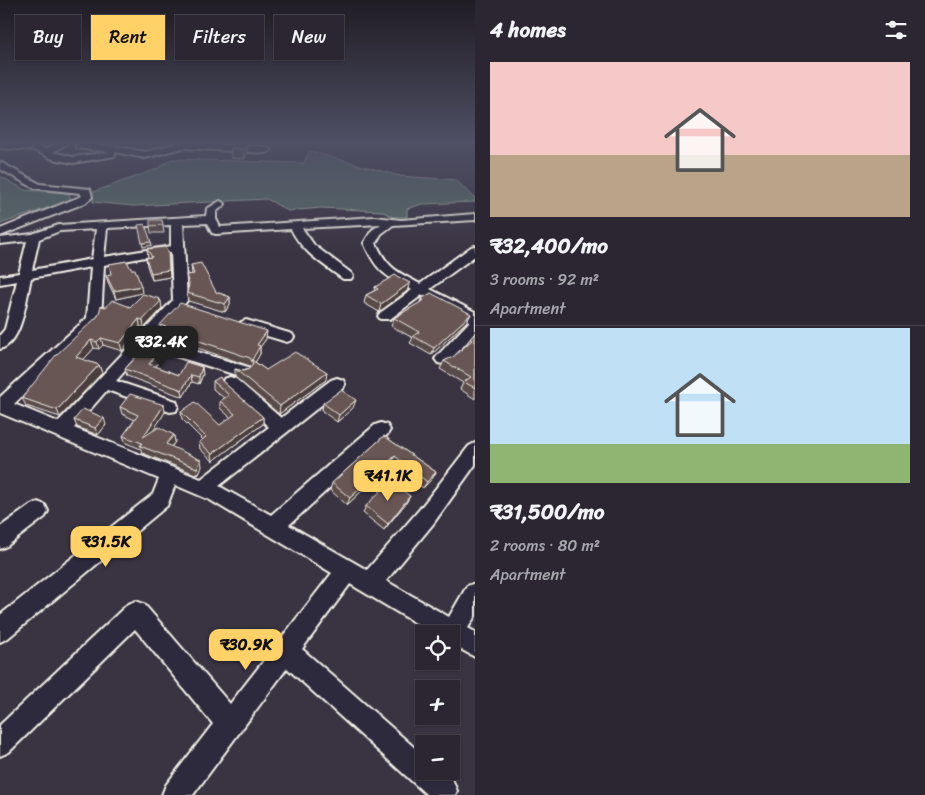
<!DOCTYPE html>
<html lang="en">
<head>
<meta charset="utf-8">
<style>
	body { margin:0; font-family:Sriracha,sans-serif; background:#38323e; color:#f1f3f6; height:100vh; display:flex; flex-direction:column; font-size:19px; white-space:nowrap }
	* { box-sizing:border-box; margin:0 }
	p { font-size:16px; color:#a6a5ac }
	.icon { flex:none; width:28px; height:28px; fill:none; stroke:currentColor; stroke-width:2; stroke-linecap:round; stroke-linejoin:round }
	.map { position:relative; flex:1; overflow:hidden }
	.details { display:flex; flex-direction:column; background:#2c2632; width:450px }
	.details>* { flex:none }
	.guide { position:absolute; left:15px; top:15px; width:385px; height:45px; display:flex; gap:10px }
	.controls { position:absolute; left:415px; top:625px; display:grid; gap:10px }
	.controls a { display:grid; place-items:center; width:45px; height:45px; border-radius:0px; background:#2c2632; box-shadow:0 1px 4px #0004,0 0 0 1px #48434d; font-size:25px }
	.price { position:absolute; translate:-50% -42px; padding:0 11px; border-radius:10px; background:#ffd166; color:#111; font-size:16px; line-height:32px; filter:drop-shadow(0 1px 2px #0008) }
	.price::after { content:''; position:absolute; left:50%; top:30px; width:15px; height:11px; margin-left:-8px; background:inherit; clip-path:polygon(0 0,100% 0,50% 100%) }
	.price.current { background:#222; color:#fff }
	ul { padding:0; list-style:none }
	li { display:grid; align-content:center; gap:10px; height:265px; padding:0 15px }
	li+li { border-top:1px solid #48434d }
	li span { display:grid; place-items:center; height:155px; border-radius:0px; color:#555 }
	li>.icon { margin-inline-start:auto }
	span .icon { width:90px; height:90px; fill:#fffc; stroke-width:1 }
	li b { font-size:21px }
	h2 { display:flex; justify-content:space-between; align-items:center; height:60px; padding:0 15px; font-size:21px }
	.pill { padding:0 18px; border-radius:0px; background:#2c2632; box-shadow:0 1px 4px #0004,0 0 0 1px #48434d; font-size:18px; line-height:45px }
	.pill.current { background:#ffd166; color:#111 }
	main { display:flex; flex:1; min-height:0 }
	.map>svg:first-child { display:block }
	.green { fill:#576b65; stroke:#a6aea6 }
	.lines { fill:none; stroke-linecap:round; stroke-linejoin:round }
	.minor-casing { stroke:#f4f1e8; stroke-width:4 }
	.minor { fill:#2f2a3d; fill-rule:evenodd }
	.wall { fill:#594b49; stroke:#f4f1e8 }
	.shaded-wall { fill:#483d3c; stroke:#f4f1e8 }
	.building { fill:#675755; stroke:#f4f1e8 }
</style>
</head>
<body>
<main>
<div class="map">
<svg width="475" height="795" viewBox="0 0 475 795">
	<rect width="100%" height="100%" fill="#3a3342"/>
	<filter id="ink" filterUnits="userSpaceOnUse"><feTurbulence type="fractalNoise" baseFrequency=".02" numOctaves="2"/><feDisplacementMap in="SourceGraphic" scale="10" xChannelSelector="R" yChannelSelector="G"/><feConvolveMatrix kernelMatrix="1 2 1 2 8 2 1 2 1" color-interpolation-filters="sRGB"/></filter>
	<g filter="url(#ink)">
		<!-- green -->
		<g class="green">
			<path d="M309 151 400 176 456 180 475 198V202L422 204 407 209V217H393L381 211 321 208 288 211 267 199 133 206 93 202V192L157 169 171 159 304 163Z"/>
			<path d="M0 176 25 190 69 193 71 200 0 224Z"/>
		</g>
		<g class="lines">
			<defs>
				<g id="minor">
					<path d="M0 142 35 144 46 149 59 142H70L53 152 73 157 110 152 77 148 76 146 80 143 120 147 145 152 182 142 267 147 271 150 267 153 182 148 145 158 115 152V156L73 163 53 159 33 150 0 148Z"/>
					<path d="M0 162 40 184 90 189 92 197 85 203 0 236V229L82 196 80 193 34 188 0 169Z"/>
					<path d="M220 201 225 204 216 212V219L220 227 375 217 401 220 475 214V220L393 225 381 234 376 243C388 269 396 271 420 284L471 247 475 246V256L430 289 475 312V333L448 363 443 364 438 363 435 359 438 355 470 321 422 295 390 319H380L378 316 380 313 412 290C384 275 377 272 364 243L372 230 381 224 302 228 314 245 351 273 353 276 351 279H343C323 264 302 252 291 229L216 234 212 233 207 223 183 224 187 301 153 339 248 367 251 371 248 375 243 377 146 347 116 381 176 401 178 406 176 411 170 412 107 390 74 428 201 479 269 427 224 387 222 383 224 379 230 377 236 379 281 418 331 380 337 378 343 380 345 384 343 388 219 486 271 515 375 425 381 423 387 425 390 430 387 435 289 525 367 570 419 510 469 446 475 443V465L433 524 386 581 449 617 467 586 475 583V616L468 628 475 632V657L451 644V634H434L350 584 302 649 424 756V771H442L453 781 457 791 455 795H427L287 668 193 795H162L166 785 213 724 135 629 9 752 0 756V725L128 604 136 601 144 604 230 704 332 573 210 500 175 485 167 506 8 638 0 642V615L153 494 159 479 0 413V397L87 318 91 267 31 278C26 298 23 343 0 349V335L5 329 17 281 0 284V276L19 273 27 241 0 244V238L32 234 59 225 206 216 207 209ZM171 225V246L104 257 107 228ZM96 229 92 259 32 270 39 239 60 231ZM171 252 173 300 58 422 14 404 99 322 101 319 104 265Z"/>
					<path d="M246 320 292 334 294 337 292 340 287 342 241 328 239 325 241 322Z"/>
					<path d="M38 502 45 505 48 511 45 517 7 546 0 549V527L31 505Z"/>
				</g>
			</defs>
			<!-- minor casing -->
			<use href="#minor" class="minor-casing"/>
			<!-- minor -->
			<use href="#minor" class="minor"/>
		</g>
		<!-- wall -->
		<g class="wall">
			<path d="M242 142H256L254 144H247V154L244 159 231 158V148L242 143Z"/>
			<path d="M162 220 164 233H151L150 226Z"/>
			<path d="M147 249 168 251 170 277 152 280 147 266 146 258H148Z"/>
			<path d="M191 265 216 292 230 297V304L225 312 188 301 187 293 188 287 186 275H192Z"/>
			<path d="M106 275 142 293 116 299 108 282Z"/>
			<path d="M375 287 407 291 379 312 364 303 366 295 374 291Z"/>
			<path d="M421 299 471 314 467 321 431 355 410 343 413 338 391 326 394 318 420 303Z"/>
			<path d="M160 301 162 309 144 328 140 326 122 351 103 345 99 349 94 348 83 360 99 365 102 373 60 417 26 406 22 398 106 307H130Z"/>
			<path d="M160 325 266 339 260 347V354L255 362 266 370 326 380 279 414 235 377V369L243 371 249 369 250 367V366L177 341 176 338 161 333Z"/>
			<path d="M475 333V399L460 389 463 383 440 369 444 361 453 357 466 345 470 339Z"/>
			<path d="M163 347 164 355 155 366 179 375 203 374 199 384 192 382 183 397 127 376 125 369 137 355 136 351Z"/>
			<path d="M213 381H222L263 417V424L213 461 200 449 199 442 202 439 182 419 181 412 220 425 231 418 220 408V401L224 398 213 389Z"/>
			<path d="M323 403 353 408 337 422 322 411Z"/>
			<path d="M120 407 165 412 153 430 174 435 175 442 171 447 202 466 198 475 142 453 141 449 126 443 123 436 135 420 122 414Z"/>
			<path d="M74 420 106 425 98 435 77 427Z"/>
			<path d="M384 436 436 472 432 479 423 488 391 463 347 505 330 490 332 483Z"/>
			<path d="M410 496 406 503 384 530 363 513 366 506Z"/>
		</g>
		<!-- shaded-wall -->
		<g class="shaded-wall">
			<path d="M247 144V154L244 159V149Z"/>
			<path d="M151 242 152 245 143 247 142 243Z"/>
			<path d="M168 251 170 277 152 280 151 273Z"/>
			<path d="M410 283 407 291 379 312 381 304Z"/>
			<path d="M141 286 142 293 116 299 114 291Z"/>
			<path d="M230 297V304L225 312V304Z"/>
			<path d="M160 299V302L161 301 162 309 144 328 143 320Z"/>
			<path d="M471 314 467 321 431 355 434 348Z"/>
			<path d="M139 319 140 326 122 351 120 343Z"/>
			<path d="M267 331 266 339 260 347V354L253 366 252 360 257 345Z"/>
			<path d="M101 338 103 345 99 349 97 342Z"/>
			<path d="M91 340 94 348 79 365 76 357Z"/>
			<path d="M163 347 164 355 151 372 149 364Z"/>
			<path d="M99 365 102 373 60 417 57 410Z"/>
			<path d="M202 367 203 374 199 384V377Z"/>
			<path d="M327 372 326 380 279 414 280 406Z"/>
			<path d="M191 375 192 382 183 397 182 390Z"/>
			<path d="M356 400 353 408 337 422 339 415Z"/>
			<path d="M164 405 165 412 145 444 143 437Z"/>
			<path d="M263 417V424L213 461 212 454Z"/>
			<path d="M104 418 106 425 98 435 95 428Z"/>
			<path d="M174 435 175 442 167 451 166 444Z"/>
			<path d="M395 456 391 463 347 505 350 498Z"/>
			<path d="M201 460 202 466 198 475 197 468Z"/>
			<path d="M436 472 432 479 423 488 427 482Z"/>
			<path d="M410 496 406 503 384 530 388 524Z"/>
		</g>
		<!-- building -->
		<g class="building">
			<path d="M235 143 247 144 244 149 231 148Z"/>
			<path d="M150 220H162L163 225 150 226Z"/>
			<path d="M145 224 151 242 142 243 138 225Z"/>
			<path d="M165 247 168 251 169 270 151 273 146 258 152 257 147 249Z"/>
			<path d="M127 261 131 269H135L141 286 114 291 106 275 111 274 109 264Z"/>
			<path d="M201 263 216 292 230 297 225 304 187 293 189 284 186 275 194 274 191 265Z"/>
			<path d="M395 275 410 283 381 304 366 295 378 289 375 287Z"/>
			<path d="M431 293 471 314 434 348 413 336 419 332 394 318 424 300 421 299Z"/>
			<path d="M143 294 160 299 159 300 161 301 143 320 139 319 120 343 101 338 97 342 91 340 76 357 99 365 57 410 22 398 56 355 98 316 101 306 106 307 112 300 130 307Z"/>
			<path d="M180 303 267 331 257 345 260 346 252 360 266 370 295 352 327 372 280 406 235 369 243 371 249 369 253 363 250 358 176 333 178 331 160 325Z"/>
			<path d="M475 333V388L464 382 471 377 444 361 453 357 472 340 470 339Z"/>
			<path d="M145 342 163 347 149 364 179 375 186 362 202 367 199 377 191 375 182 390 125 369 140 353 136 351Z"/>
			<path d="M220 377 222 381 263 417 212 454 199 442 206 437 181 412 195 402 220 425 235 414 220 401 229 395 213 381Z"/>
			<path d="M341 390 356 400 339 415 323 403Z"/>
			<path d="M130 394 164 405 143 437 159 427 174 435 166 444 201 460 197 468 140 446 142 443 123 436 138 415 120 407Z"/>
			<path d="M83 409 104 418 95 428 74 420Z"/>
			<path d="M384 436 436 472 427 482 395 456 350 498 332 483Z"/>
			<path d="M390 481 410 496 388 524 366 506Z"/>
		</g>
	</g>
	<!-- sky -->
	<linearGradient id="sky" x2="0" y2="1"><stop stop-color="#201c24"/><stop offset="0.56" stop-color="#4f5065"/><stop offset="1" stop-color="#4f5065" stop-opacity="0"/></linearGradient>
	<rect width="475" height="254" fill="url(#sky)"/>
</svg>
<div class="controls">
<a><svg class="icon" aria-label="locate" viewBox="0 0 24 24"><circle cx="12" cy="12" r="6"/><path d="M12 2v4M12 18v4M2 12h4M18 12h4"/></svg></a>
<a>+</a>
<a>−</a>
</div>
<b class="price current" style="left:161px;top:368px">₹32.4K</b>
<b class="price" style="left:388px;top:502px">₹41.1K</b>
<b class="price" style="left:106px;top:568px">₹31.5K</b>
<b class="price" style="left:246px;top:671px">₹30.9K</b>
<div class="guide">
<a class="pill">Buy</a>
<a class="pill current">Rent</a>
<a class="pill">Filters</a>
<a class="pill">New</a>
</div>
</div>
<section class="details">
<h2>4 homes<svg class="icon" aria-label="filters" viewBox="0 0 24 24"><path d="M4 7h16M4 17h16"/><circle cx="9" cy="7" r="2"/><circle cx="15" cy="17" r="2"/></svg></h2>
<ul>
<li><span style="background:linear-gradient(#f6c9c9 60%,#b9a48a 0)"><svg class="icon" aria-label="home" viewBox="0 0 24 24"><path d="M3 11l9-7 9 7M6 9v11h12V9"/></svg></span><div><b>₹32,400/mo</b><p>3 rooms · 92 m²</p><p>Apartment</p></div></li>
<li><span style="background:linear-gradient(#bfe0f5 75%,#8fb573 0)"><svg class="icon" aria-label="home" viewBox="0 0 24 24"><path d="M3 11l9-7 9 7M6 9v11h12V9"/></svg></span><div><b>₹31,500/mo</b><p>2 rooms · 80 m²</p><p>Apartment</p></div></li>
</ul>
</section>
</main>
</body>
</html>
